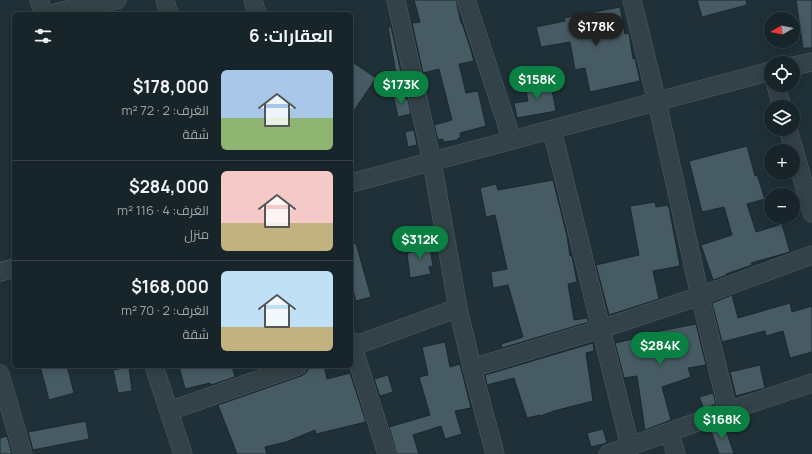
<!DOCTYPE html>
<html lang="ar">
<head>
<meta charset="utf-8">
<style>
	body { margin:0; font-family:Manrope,Cairo,sans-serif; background:#202c32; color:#f1f3f6; direction:rtl; height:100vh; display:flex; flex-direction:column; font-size:15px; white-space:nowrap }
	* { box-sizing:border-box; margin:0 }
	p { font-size:13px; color:#9ea4a8 }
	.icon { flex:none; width:22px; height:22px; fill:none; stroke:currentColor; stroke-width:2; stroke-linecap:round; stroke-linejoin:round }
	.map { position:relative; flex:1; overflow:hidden; direction:ltr }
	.panel { position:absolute; left:12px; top:12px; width:341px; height:356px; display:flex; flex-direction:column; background:#17242a; border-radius:6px; box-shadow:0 2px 10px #0003,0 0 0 1px #364147; direction:rtl }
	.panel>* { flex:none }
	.needle { width:26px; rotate:261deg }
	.controls { position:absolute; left:764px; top:12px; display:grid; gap:8px }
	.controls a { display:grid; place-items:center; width:36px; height:36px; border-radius:50%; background:#17242a; box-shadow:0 2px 10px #0003,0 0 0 1px #364147; font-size:20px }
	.price { position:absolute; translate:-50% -34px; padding:0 9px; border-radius:14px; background:#0b8043; color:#fff; font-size:13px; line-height:26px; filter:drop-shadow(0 1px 2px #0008) }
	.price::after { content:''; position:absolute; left:50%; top:24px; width:12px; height:9px; margin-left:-6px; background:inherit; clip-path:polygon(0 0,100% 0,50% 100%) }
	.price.active { background:#222; color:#fff }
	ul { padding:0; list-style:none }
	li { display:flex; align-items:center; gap:12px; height:100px; padding:0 20px }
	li+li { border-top:1px solid #364147 }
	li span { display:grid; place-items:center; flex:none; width:112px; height:80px; border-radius:6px; color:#555 }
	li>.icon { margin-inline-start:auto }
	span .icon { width:48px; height:48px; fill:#fffc; stroke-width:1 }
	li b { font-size:17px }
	h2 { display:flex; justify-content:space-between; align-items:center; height:48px; padding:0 20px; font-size:17px }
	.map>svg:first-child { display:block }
	.building { fill:#475b64; stroke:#1a282f }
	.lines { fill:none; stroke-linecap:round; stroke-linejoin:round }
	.street-casing { stroke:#505f66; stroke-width:19 }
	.street { stroke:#334248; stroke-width:18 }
</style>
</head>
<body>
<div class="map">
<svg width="812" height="454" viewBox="0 0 812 454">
	<rect width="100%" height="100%" fill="#1f3038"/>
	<!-- building -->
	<g class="building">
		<path d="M414 0H456L461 23H462L469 44 474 61 459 64 466 93 478 91 486 126 460 133 461 138H458V140L443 142V139L438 140 434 125 452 120 439 69 423 73 412 23 420 22Z"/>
		<path d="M697 0H746L747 5 702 17Z"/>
		<path d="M796 0H812V48H803Z"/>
		<path d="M620 7 625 34 629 33 633 59 635 58 640 81 590 92 585 68 575 70 570 42 541 47 536 27 565 21 564 18Z"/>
		<path d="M388 27H391L402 77 397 79Z"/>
		<path d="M351 61 376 78 351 115Z"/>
		<path d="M550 79 556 111 517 118 514 103 528 101 525 84Z"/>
		<path d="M392 89 408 100 411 114 398 117Z"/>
		<path d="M414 130 417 145 408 147 405 132Z"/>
		<path d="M747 146 755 176 757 175 765 199 747 204 756 232 782 224 790 252 751 263 752 265 726 274 727 275 713 280 701 245 732 235 724 207 702 212 689 161Z"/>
		<path d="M553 180 567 236 570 256H572L577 282 568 284 574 320 587 318 589 322 502 348 501 344 523 337 508 285 493 288 491 272 507 269 495 215 486 217 480 188 496 184 498 190Z"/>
		<path d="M655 202 656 207 668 205V207H669L680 266 653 271 659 299 609 315 596 265 639 255 630 206Z"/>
		<path d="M429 241 433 266 429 267 431 274 410 278 407 253 411 252 409 245Z"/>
		<path d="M356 243 371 297 356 301 351 282V244Z"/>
		<path d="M732 295 738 318 790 303 792 312 812 306V352L790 358 783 331 766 336 765 331 722 342 712 303Z"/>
		<path d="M696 324 706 365 688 368 691 377 662 387 671 420 645 430 637 376 624 378 615 343 656 334 655 332Z"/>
		<path d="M445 342 450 367 460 364 471 408 455 411 462 434 445 439 441 426 413 435 419 454H397L389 427 430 415 419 377 428 375 422 347Z"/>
		<path d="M593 343 594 351 586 353 593 401 554 411 540 416V415L527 418 514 378 487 385 485 375Z"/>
		<path d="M760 365 765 388 736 396 730 372Z"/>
		<path d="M40 366H67L74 393 49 400Z"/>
		<path d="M179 366H232L235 377 211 385 210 383 185 389Z"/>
		<path d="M317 366H324L327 379 350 373 366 422 316 434 315 430 286 442 265 447 267 454H237L218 405 301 376 306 373 308 369Z"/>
		<path d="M129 367 132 391 118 393 113 370Z"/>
		<path d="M388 375 393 392 380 396 374 379Z"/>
		<path d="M713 393 716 404 704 409 699 397Z"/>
		<path d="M86 421 89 439 33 450 28 432Z"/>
		<path d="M724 424 734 454H719L710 428Z"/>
		<path d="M603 429 607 443 591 447 587 433Z"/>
		<path d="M7 436 12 454H0V438Z"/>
	</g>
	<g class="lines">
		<defs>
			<g id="street">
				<path d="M39 0 44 14"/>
				<path d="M165 0 169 14"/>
				<path d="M253 0 257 14"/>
				<path d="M396 0 432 162 458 308 472 368 495 454"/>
				<path d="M466 0 512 140"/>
				<path d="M632 0 657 102 700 296 728 411"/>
				<path d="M51 14 71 9 117 0"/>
				<path d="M793 66 812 62"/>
				<path d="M776 85 782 107"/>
				<path d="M788 129 812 213"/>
				<path d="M552 130 630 446"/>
				<path d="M351 183 771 71"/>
				<path d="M0 272 14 268"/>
				<path d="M351 341 387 454"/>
				<path d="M351 347 458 308"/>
				<path d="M154 366 183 454"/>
				<path d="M472 368 601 329 700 296 812 255"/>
				<path d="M0 374 23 454"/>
				<path d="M169 411 298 366"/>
				<path d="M669 432 676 454"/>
				<path d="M608 454 728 411 812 383"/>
			</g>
		</defs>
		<!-- street casing -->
		<use href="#street" class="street-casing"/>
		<!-- street -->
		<use href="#street" class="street"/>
	</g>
</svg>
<div class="controls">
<a><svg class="needle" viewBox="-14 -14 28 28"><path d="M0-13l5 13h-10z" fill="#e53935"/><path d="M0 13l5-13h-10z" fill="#9ea4a8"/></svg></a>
<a><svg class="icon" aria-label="locate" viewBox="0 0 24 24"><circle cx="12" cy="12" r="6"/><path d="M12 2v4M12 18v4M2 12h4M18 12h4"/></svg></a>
<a><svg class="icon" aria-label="layers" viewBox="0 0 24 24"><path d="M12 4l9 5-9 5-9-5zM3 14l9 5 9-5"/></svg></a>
<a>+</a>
<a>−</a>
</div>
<b class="price active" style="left:596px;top:47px">$178K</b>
<b class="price" style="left:537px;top:100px">$158K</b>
<b class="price" style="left:401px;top:105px">$173K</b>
<b class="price" style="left:420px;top:260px">$312K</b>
<b class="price" style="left:660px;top:366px">$284K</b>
<b class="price" style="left:722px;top:440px">$168K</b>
<section class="panel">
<h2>العقارات: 6<svg class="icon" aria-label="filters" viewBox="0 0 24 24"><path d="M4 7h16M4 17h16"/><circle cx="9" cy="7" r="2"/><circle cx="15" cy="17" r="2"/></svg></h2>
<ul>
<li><span style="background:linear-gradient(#a9c7e8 60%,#8fb573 0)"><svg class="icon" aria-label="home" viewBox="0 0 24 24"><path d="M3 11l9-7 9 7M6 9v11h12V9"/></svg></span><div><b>$178,000</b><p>الغرف: 2 · 72 m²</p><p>شقة</p></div></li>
<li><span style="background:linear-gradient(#f6c9c9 65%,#c2b280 0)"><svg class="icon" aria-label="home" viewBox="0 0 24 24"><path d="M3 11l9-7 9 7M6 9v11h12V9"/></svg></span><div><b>$284,000</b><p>الغرف: 4 · 116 m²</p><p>منزل</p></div></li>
<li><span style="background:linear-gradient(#bfe0f5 70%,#c2b280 0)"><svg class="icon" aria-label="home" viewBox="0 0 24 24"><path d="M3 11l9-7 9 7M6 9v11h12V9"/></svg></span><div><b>$168,000</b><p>الغرف: 2 · 70 m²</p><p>شقة</p></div></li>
</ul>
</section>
</div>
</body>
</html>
